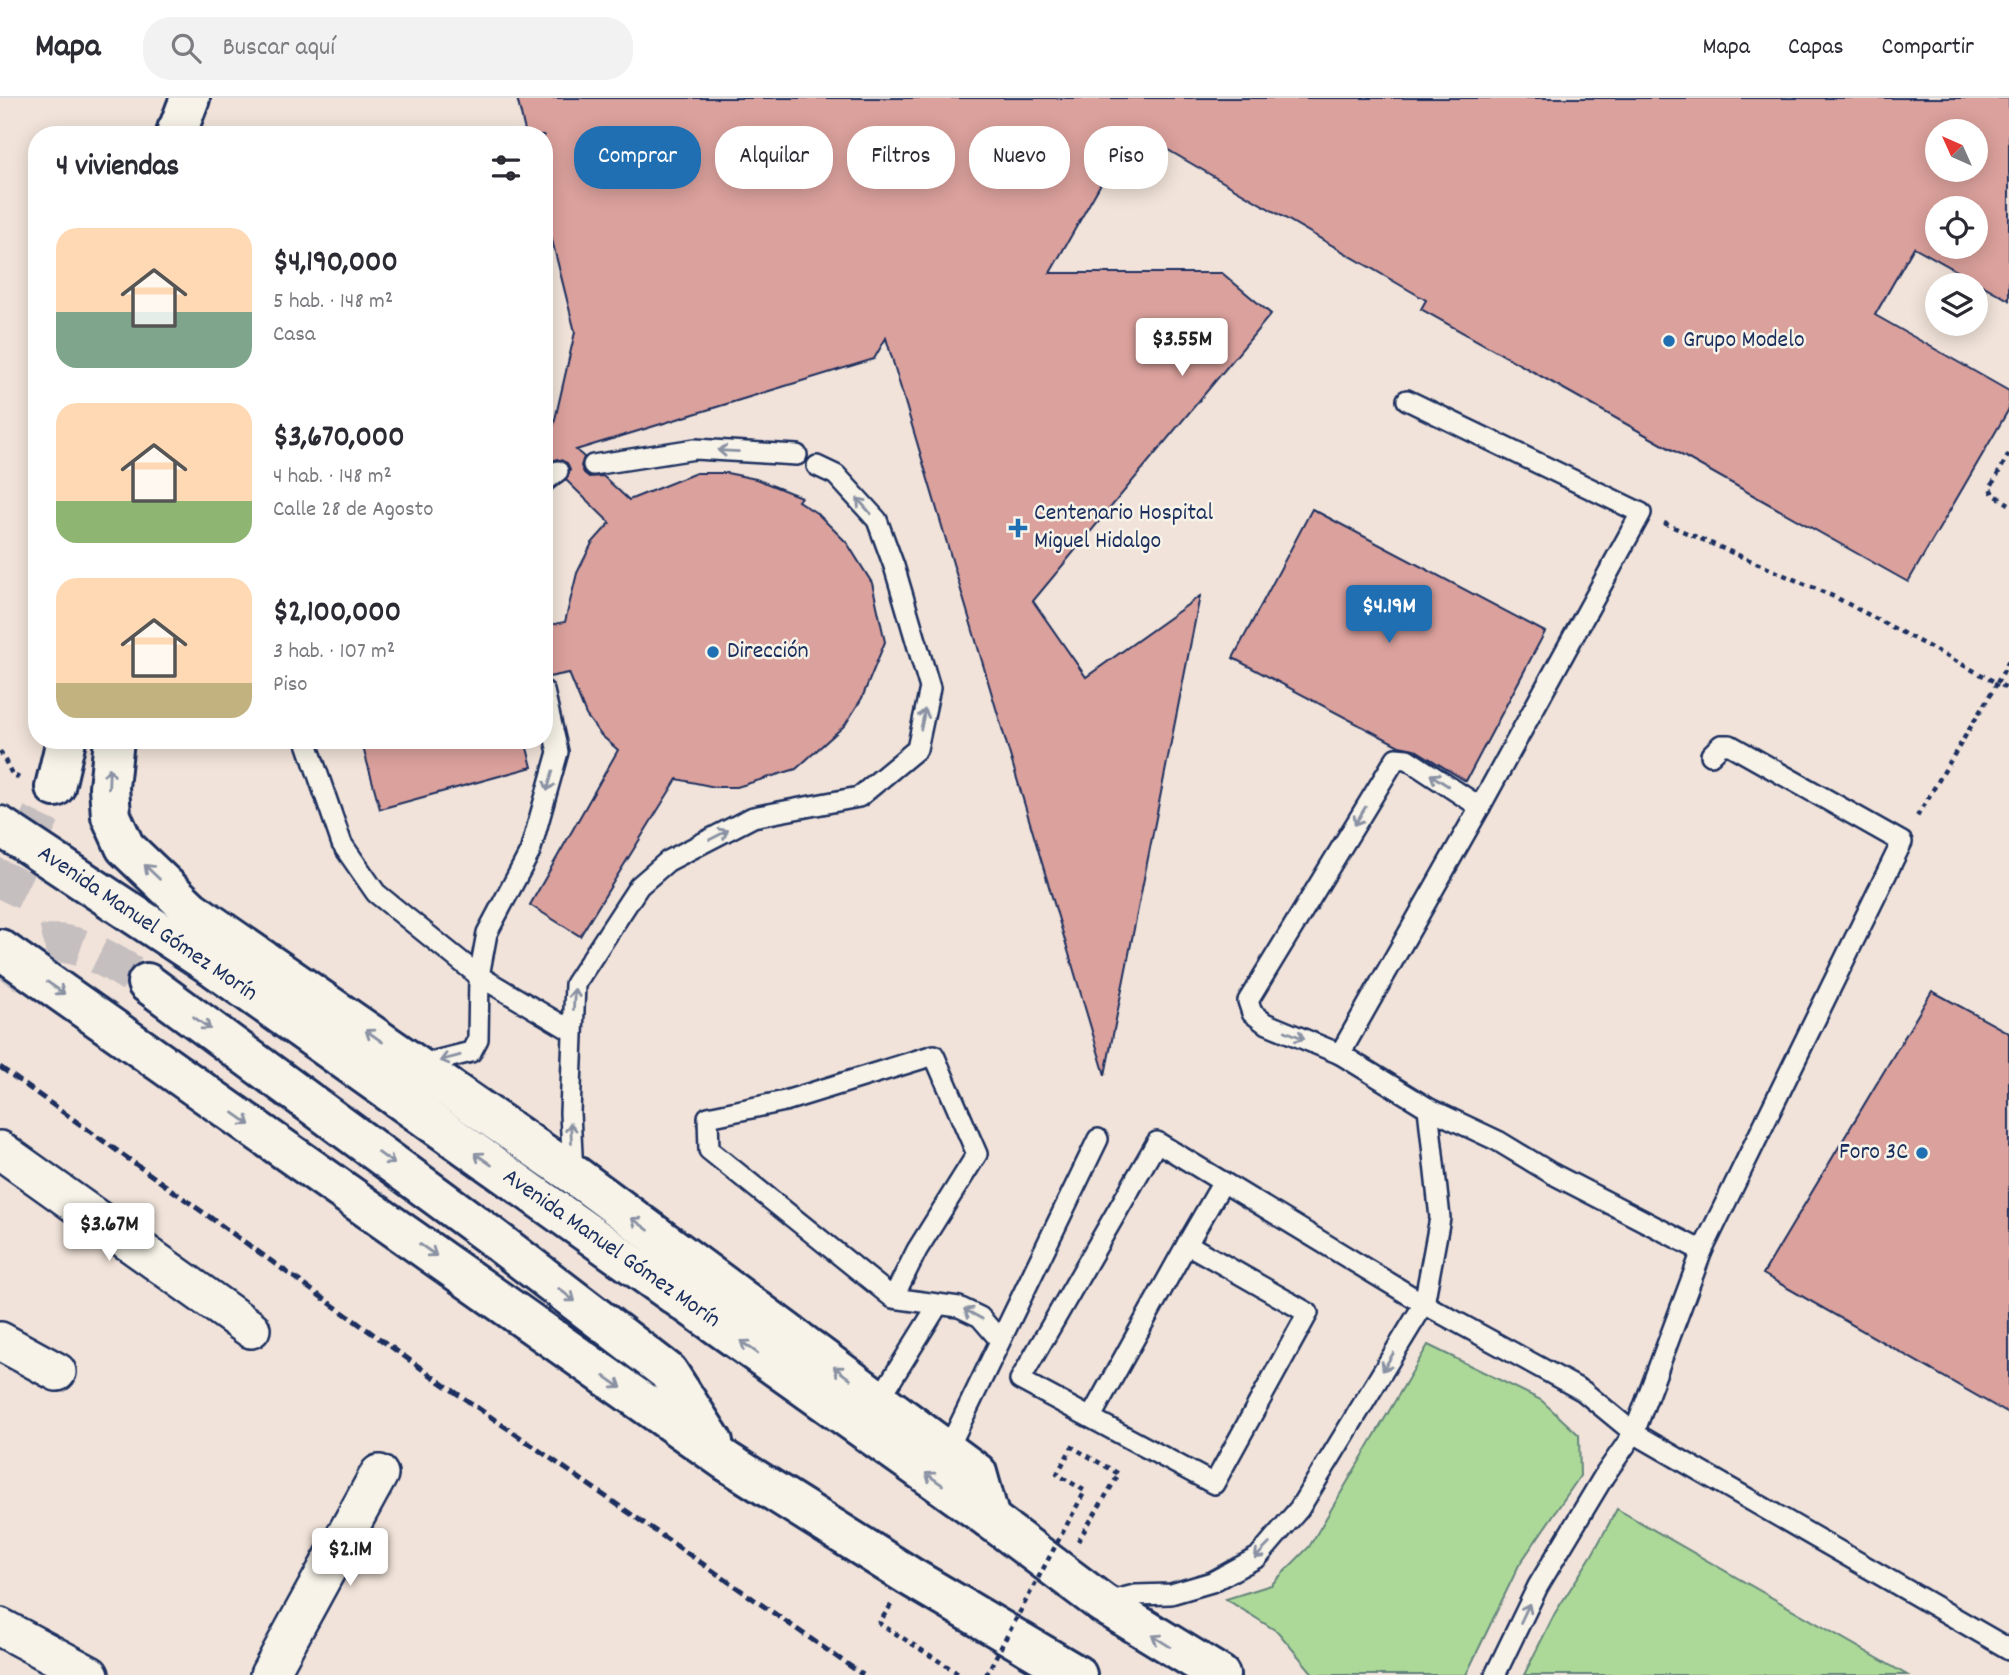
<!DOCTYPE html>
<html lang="es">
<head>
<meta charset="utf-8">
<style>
	body { margin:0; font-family:Dekko,sans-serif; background:#f2f2f3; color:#2b2b33; height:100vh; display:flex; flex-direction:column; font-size:26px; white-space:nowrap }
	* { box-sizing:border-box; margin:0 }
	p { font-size:23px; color:#7c7c81 }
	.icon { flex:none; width:38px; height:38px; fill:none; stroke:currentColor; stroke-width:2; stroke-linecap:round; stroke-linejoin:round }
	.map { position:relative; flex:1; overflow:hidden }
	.drawer { position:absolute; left:28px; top:28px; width:525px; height:623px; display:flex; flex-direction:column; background:#fff; border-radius:28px; box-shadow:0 4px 18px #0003 }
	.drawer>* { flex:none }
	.banner { position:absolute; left:574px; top:28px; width:665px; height:63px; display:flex; gap:14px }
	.needle { width:46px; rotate:315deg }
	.controls { position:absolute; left:1925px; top:21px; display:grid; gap:14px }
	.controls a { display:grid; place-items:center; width:63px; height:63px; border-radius:50%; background:#fff; box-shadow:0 4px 18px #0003; font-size:35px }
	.price { position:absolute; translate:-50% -60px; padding:0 16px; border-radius:7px; background:#fff; color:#222; font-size:23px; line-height:46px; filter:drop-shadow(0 2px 4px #0008) }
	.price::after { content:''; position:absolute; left:50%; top:42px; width:21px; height:16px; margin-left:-10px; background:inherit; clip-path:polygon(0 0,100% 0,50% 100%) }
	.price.selected { background:#1f6fb2; color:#fff }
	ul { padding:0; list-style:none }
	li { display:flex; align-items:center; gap:21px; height:175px; padding:0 28px }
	li span { display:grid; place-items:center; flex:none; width:196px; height:140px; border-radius:21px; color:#555 }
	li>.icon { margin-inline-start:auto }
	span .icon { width:84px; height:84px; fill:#fffc; stroke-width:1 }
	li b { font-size:30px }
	h2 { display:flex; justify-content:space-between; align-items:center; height:84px; padding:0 28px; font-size:30px }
	.chip { padding:0 24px; border-radius:28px; background:#fff; box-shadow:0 4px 18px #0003; font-size:24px; line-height:63px }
	.chip.selected { background:#1f6fb2; color:#fff }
	header { display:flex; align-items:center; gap:42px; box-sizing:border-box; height:98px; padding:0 35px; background:#fff; border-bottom:2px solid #e1e1e2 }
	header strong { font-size:33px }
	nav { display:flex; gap:38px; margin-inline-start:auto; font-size:24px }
	.search { width:490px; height:63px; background:#f2f2f3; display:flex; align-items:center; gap:18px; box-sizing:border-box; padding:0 24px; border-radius:28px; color:#7c7c81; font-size:26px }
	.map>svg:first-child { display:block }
	.green { fill:#acd998; stroke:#64847b; stroke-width:2 }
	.building { fill:#dba19c; stroke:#1b2f5e; stroke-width:2; fill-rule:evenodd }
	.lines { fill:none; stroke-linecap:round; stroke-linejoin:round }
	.secondary-tunnel { stroke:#c6bfc0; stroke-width:38; stroke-dasharray:38 19; stroke-linecap:butt }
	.primary-tunnel { stroke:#c6bfc0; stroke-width:38; stroke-dasharray:38 19; stroke-linecap:butt }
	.service-casing { stroke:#1b2f5e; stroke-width:24 }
	.minor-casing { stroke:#1b2f5e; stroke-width:42 }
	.secondary-casing { stroke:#1b2f5e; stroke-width:44 }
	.primary-casing { stroke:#1b2f5e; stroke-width:44 }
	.path { stroke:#1b2f5e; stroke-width:4.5; stroke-dasharray:5 5; stroke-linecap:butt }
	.service { stroke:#f7f3e8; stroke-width:19 }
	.minor { stroke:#f7f3e8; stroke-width:37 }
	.secondary { stroke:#f7f3e8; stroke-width:38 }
	.primary { stroke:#f7f3e8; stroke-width:38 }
	.rail { stroke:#1b2f5e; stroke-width:5; stroke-dasharray:10 5; stroke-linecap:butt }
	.path-bridge { stroke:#1b2f5e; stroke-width:4.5; stroke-dasharray:5 5; stroke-linecap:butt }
	.oneway { stroke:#8991a3 }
	.poi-dot { fill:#1f6fb2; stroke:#f7f3e8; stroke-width:2.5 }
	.labels { text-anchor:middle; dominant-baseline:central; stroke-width:5; stroke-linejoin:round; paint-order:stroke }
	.poi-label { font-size:24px; fill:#1b2f5e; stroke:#f7f3e8; text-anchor:start }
	.street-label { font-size:24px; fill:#1b2f5e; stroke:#f7f3e8 }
</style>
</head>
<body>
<header>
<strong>Mapa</strong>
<div class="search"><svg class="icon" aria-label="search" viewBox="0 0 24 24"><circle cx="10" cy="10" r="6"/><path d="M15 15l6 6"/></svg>Buscar aquí</div>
<nav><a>Mapa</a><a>Capas</a><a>Compartir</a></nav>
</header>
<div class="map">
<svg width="2009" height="1577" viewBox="0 0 2009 1577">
	<rect width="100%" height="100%" fill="#f1e3d9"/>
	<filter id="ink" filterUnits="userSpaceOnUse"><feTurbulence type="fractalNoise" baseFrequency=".0143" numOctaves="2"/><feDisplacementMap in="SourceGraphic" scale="14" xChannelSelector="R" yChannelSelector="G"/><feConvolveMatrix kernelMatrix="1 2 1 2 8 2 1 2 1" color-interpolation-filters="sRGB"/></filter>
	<g filter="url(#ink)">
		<!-- green -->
		<g class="green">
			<path d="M1428 1247 1541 1302 1579 1337 1580 1378 1519 1467 1466 1577H1314L1278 1534 1226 1501 1271 1487 1309 1449Z"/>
			<path d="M1617 1411 1907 1577H1524L1555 1515 1592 1457Z"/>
		</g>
		<!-- building -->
		<g class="building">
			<path d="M517 0H2009V202L1914 149 1875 217 2009 293V311L1908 484 1421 211 1426 202 1132 31 1050 175H1222L1271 216 1033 503 1086 579 1200 498 1105 977 886 240 874 261 576 352 584 359 581 368 584 375 589 379 603 378 629 402 696 375H727L756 381 801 399 798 403 818 416 847 445 872 485 885 544 862 600 845 627 796 671 737 689H715L677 681 580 838 530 807 618 652 601 637 586 617 569 575 544 580V528L565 524 577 475 592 445 610 425 566 382 570 372 567 365 557 361 549 364 546 361 575 234 544 110V37H526ZM1937 33H1976V72H1937ZM1937 110H1976V149H1937Z"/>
			<path d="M1312 411 1545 534 1466 683 1414 651 1399 648 1233 560Z"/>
			<path d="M361 642H525L532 669 380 711Z"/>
			<path d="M1932 893 2009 935V1316L1763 1176Z"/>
		</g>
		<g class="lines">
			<!-- secondary-tunnel -->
			<path class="secondary-tunnel" d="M0 802 55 689"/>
			<!-- primary-tunnel -->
			<path class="primary-tunnel" d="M0 881C45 815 95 855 147 885"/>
			<defs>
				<g id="service">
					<path d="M593 367 695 351 797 357"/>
					<path d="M544 384 558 373"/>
					<path d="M306 642 342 746 376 795 479 878 572 933"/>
					<path d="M1340 956 1480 709 1641 415 1407 302"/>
					<path d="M419 967 471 954 478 941 479 878 487 835 530 754 558 654 544 593"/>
					<path d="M573 1076 570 1015 575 886 639 788 668 763 753 719 859 699 917 651 930 590 894 468 877 422 836 377 817 368"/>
					<path d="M1187 1146 1223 1084"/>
					<path d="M1702 1153 1902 744 1730 647H1721L1711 657"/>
					<path d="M893 1200 917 1152 977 1056 934 957 785 1003 708 1019 709 1052 893 1200 959 1209 980 1219 999 1241"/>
					<path d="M879 1302 938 1207"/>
					<path d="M1091 1319 1187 1146 1308 1215 1214 1386 1020 1282 1157 1044 1424 1206 1440 1120 1428 1010"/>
					<path d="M947 1353 1098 1041"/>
					<path d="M1103 1505 1135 1497 1171 1496 1212 1484 1258 1459 1299 1411 1424 1206 1583 1293 1634 1335 1702 1153 1551 1075 1498 1043 1428 1010 1340 956 1265 925 1252 915 1248 903 1396 660 1407 661 1480 709"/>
					<path d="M1495 1577 1538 1488 1604 1378 1634 1335 2009 1551"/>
				</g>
				<g id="minor">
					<path d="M0 1052 251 1231"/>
					<path d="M0 1243 57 1274"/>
					<path d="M0 1529 90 1577"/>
					<path d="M269 1577 379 1376"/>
				</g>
				<g id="secondary">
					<path d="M176 37 190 0"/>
					<path d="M55 689 66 642"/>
				</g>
				<g id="primary">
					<path d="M177 37V32"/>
					<path d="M114 642 109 689 111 718 125 749 191 812 573 1076 977 1375 990 1421"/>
					<path d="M0 728 215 870 990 1421 1102 1505 1220 1577"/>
					<path d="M0 851 726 1363 909 1478 1077 1577"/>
					<path d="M147 885 488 1136 668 1274 713 1344"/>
				</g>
			</defs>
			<!-- service casing -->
			<use href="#service" class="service-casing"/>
			<!-- minor casing -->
			<use href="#minor" class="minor-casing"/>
			<!-- secondary casing -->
			<use href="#secondary" class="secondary-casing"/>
			<!-- primary casing -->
			<use href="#primary" class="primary-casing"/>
			<!-- path -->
			<g class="path">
				<path d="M2009 356 1990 390 1993 396 2009 406"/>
				<path d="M1664 425 1837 500 1997 585 1915 722"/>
				<path d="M2009 563 1997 585 2009 591"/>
				<path d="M0 653 12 676 19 680"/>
				<path d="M1078 1443 1119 1376 1072 1349 1057 1376 1085 1393"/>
				<path d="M891 1507 879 1525 961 1577"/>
			</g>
			<!-- service -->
			<use href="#service" class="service"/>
			<!-- minor -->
			<use href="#minor" class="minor"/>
			<!-- secondary -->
			<use href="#secondary" class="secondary"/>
			<!-- primary -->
			<use href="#primary" class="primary"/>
			<!-- rail -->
			<path class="rail" d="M0 969 429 1276 863 1577"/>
			<!-- path-bridge -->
			<path class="path-bridge" d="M986 1577 1085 1393"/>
		</g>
		<!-- one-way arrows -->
		<defs><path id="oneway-shaft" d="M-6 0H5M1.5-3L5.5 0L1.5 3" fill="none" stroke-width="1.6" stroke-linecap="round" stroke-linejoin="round" transform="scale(1.75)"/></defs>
		<g class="oneway">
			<use href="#oneway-shaft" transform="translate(728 353) rotate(-177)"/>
			<use href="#oneway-shaft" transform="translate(864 408) rotate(-132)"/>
			<use href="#oneway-shaft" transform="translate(923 621) rotate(-78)"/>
			<use href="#oneway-shaft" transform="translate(109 680) rotate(-88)"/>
			<use href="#oneway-shaft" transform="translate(1439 682) rotate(-147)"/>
			<use href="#oneway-shaft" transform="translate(550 683) rotate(106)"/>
			<use href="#oneway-shaft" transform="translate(1360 718) rotate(121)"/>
			<use href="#oneway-shaft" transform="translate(719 737) rotate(-27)"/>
			<use href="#oneway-shaft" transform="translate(152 774) rotate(-136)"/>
			<use href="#oneway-shaft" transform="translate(56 890) rotate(35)"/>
			<use href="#oneway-shaft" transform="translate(574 901) rotate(-87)"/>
			<use href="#oneway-shaft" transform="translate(202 925) rotate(36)"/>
			<use href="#oneway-shaft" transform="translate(1295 937) rotate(22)"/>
			<use href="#oneway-shaft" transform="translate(374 938) rotate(-145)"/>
			<use href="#oneway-shaft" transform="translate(450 960) rotate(165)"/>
			<use href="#oneway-shaft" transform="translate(242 1021) rotate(35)"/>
			<use href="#oneway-shaft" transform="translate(571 1035) rotate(-93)"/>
			<use href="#oneway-shaft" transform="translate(386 1060) rotate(36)"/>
			<use href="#oneway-shaft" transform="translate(483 1061) rotate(-145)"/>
			<use href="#oneway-shaft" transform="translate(640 1126) rotate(-144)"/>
			<use href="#oneway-shaft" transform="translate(428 1152) rotate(35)"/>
			<use href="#oneway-shaft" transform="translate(567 1197) rotate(38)"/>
			<use href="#oneway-shaft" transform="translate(973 1216) rotate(-151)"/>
			<use href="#oneway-shaft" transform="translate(749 1249) rotate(-145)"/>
			<use href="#oneway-shaft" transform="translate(1388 1264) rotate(121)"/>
			<use href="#oneway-shaft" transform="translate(842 1275) rotate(-143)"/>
			<use href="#oneway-shaft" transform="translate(613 1284) rotate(35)"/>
			<use href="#oneway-shaft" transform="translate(934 1381) rotate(-145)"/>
			<use href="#oneway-shaft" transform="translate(1262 1453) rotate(135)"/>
			<use href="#oneway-shaft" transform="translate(1525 1515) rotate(-65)"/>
			<use href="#oneway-shaft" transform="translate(1161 1543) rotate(-148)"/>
		</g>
	</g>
	<!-- markers -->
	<g class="poi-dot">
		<circle cx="1669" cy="243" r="7"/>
		<path d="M1014.5 419.5h7v7h7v7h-7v7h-7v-7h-7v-7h7z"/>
		<circle cx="713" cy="554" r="7"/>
		<circle cx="1922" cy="1055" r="7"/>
	</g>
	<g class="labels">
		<!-- poi labels -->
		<g class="poi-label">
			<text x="1683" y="243">Grupo Modelo</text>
			<text x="1034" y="416">Centenario Hospital<tspan x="1034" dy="28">Miguel Hidalgo</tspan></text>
			<text x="727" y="554">Dirección</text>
			<text x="1908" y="1055" text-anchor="end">Foro 3C</text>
		</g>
		<!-- street labels -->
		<g class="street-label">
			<text transform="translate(147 826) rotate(34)">Avenida Manuel Gómez Morín</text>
			<text transform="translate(611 1151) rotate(35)">Avenida Manuel Gómez Morín</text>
		</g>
	</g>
</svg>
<div class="controls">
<a><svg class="needle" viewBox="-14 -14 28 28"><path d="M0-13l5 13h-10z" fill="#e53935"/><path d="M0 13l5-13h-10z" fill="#7c7c81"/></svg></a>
<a><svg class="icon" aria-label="locate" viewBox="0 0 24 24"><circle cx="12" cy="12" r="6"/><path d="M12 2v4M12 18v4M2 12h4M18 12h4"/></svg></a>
<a><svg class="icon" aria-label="layers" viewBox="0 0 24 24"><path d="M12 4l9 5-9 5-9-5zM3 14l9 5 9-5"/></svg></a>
</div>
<b class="price" style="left:1182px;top:280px">$3.55M</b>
<b class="price selected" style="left:1389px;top:547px">$4.19M</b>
<b class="price" style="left:109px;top:1165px">$3.67M</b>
<b class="price" style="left:350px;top:1490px">$2.1M</b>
<div class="banner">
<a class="chip selected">Comprar</a>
<a class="chip">Alquilar</a>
<a class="chip">Filtros</a>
<a class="chip">Nuevo</a>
<a class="chip">Piso</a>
</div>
<section class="drawer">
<h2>4 viviendas<svg class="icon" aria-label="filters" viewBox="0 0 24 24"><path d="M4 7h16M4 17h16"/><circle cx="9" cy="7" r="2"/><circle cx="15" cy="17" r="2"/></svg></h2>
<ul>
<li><span style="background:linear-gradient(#ffd9b3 60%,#7fa58c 0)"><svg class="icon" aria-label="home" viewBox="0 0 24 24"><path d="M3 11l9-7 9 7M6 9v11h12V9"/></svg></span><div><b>$4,190,000</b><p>5 hab. · 148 m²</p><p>Casa</p></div></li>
<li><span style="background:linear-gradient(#ffd9b3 70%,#8fb573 0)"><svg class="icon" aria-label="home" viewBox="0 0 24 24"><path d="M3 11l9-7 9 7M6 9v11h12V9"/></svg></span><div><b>$3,670,000</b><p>4 hab. · 148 m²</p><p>Calle 28 de Agosto</p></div></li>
<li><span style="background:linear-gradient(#ffd9b3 75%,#c2b280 0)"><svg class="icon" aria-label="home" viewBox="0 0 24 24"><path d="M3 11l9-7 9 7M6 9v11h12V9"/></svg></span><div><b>$2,100,000</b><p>3 hab. · 107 m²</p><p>Piso</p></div></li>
</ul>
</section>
</div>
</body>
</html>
